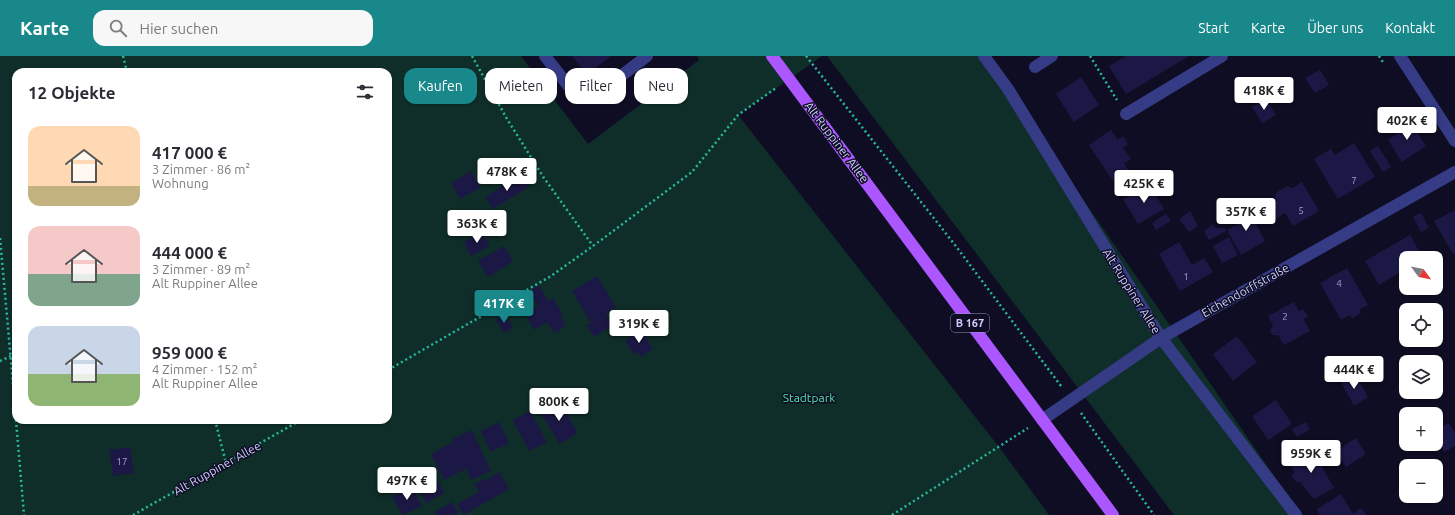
<!DOCTYPE html>
<html lang="de">
<head>
<meta charset="utf-8">
<style>
	body { margin:0; font-family:Ubuntu,sans-serif; background:#f7f7f7; color:#2b2b33; height:100vh; display:flex; flex-direction:column; font-size:15px; white-space:nowrap }
	* { box-sizing:border-box; margin:0 }
	p { font-size:13px; color:#7c7c81 }
	.icon { flex:none; width:22px; height:22px; fill:none; stroke:currentColor; stroke-width:2; stroke-linecap:round; stroke-linejoin:round }
	.map { position:relative; flex:1; overflow:hidden }
	.side { position:absolute; left:12px; top:12px; width:380px; height:356px; display:flex; flex-direction:column; background:#fff; border-radius:12px; box-shadow:0 1px 3px #0004 }
	.side>* { flex:none }
	.banner { position:absolute; left:404px; top:12px; width:380px; height:36px; display:flex; gap:8px }
	.needle { width:26px; rotate:122deg }
	.fabs { position:absolute; left:1399px; top:195px; display:grid; gap:8px }
	.fabs a { display:grid; place-items:center; width:44px; height:44px; border-radius:8px; background:#fff; box-shadow:0 1px 3px #0004; font-size:20px }
	.price { position:absolute; translate:-50% -34px; padding:0 9px; border-radius:4px; background:#fff; color:#222; font-size:13px; line-height:26px; filter:drop-shadow(0 1px 2px #0008) }
	.price::after { content:''; position:absolute; left:50%; top:24px; width:12px; height:9px; margin-left:-6px; background:inherit; clip-path:polygon(0 0,100% 0,50% 100%) }
	.price.current { background:#18888b; color:#fff }
	ul { padding:0; list-style:none }
	li { display:flex; align-items:center; gap:12px; height:100px; padding:0 16px }
	li span { display:grid; place-items:center; flex:none; width:112px; height:80px; border-radius:12px; color:#555 }
	li>.icon { margin-inline-start:auto }
	span .icon { width:48px; height:48px; fill:#fffc; stroke-width:1 }
	li b { font-size:17px }
	h2 { display:flex; justify-content:space-between; align-items:center; height:48px; padding:0 16px; font-size:17px }
	.pill { padding:0 14px; border-radius:12px; background:#fff; box-shadow:0 1px 3px #0004; font-size:14px; line-height:36px }
	.pill.current { background:#18888b; color:#fff }
	header { display:flex; align-items:center; gap:24px; box-sizing:border-box; height:56px; padding:0 20px; background:#18888b; color:#fff }
	header strong { font-size:19px }
	nav { display:flex; gap:22px; margin-inline-start:auto; font-size:14px }
	.search { width:280px; height:36px; background:#f7f7f7; display:flex; align-items:center; gap:10px; box-sizing:border-box; padding:0 14px; border-radius:12px; color:#7c7c81; font-size:15px }
	.map>svg:first-child { display:block }
	.green { fill:#0f2e29; fill-rule:evenodd }
	.building { fill:#1c1845 }
	.lines { fill:none; stroke-linecap:round; stroke-linejoin:round }
	.path { stroke:#28baa0; stroke-width:2.5; stroke-dasharray:2 3; stroke-linecap:butt }
	.minor { stroke:#353b85; stroke-width:12 }
	.major { stroke:#ac56ff; stroke-width:12 }
	.labels { text-anchor:middle; dominant-baseline:central; stroke-width:3; stroke-linejoin:round; paint-order:stroke }
	.number-label { font-size:10px; fill:#a2a1d0 }
	.shield { fill:#0e0d23; stroke:#9595bd; stroke-width:1 }
	.shield-label { font-size:11px; font-weight:bold; fill:#cfcfff }
	.street-label { font-size:12px; fill:#cfcfff; stroke:#0e0d23 }
	.park-label { font-size:12px; fill:#54e5b0; stroke:#0e0d23 }
</style>
</head>
<body>
<header>
<strong>Karte</strong>
<div class="search"><svg class="icon" aria-label="search" viewBox="0 0 24 24"><circle cx="10" cy="10" r="6"/><path d="M15 15l6 6"/></svg>Hier suchen</div>
<nav><a>Start</a><a>Karte</a><a>Über uns</a><a>Kontakt</a></nav>
</header>
<div class="map">
<svg width="1455" height="459" viewBox="0 0 1455 459">
	<rect width="100%" height="100%" fill="#0e0d23"/>
	<!-- green -->
	<g class="green">
		<path d="M0 0H521L588 88 699 4 697 0H822L738 59 999 391 1049 459H0ZM16 16H388V364H16Z"/>
		<path d="M827 0H984L1301 459H1174Z"/>
	</g>
	<!-- building -->
	<g class="building">
		<path d="M572 0H611L587 19Z"/>
		<path d="M1126 0H1189L1126 38 1109 10Z"/>
		<path d="M1320 14 1329 29 1315 37 1305 22Z"/>
		<path d="M1081 21 1099 49 1074 66 1056 38Z"/>
		<path d="M1266 42 1276 59 1262 67 1252 51Z"/>
		<path d="M1407 61 1426 90 1402 106 1388 84 1401 75 1396 69Z"/>
		<path d="M1111 74 1118 84 1123 80 1128 88 1123 92 1131 103 1124 107 1131 119 1115 128 1089 89Z"/>
		<path d="M1354 87 1375 121 1338 143 1314 103 1331 93 1335 99Z"/>
		<path d="M1378 90 1391 111 1383 116 1370 95Z"/>
		<path d="M471 115 480 132 460 143 451 127Z"/>
		<path d="M521 118 529 131 493 153 485 141Z"/>
		<path d="M1302 126 1319 155 1293 170 1285 157 1269 167 1260 150 1276 141 1275 139 1277 136 1287 130 1292 132Z"/>
		<path d="M1149 128 1164 153 1138 168 1123 143Z"/>
		<path d="M1251 149 1256 158 1252 161 1265 185 1241 199 1227 174 1244 165 1239 156Z"/>
		<path d="M1455 154V197L1453 198 1434 165Z"/>
		<path d="M1190 155 1198 170 1189 176 1179 163Z"/>
		<path d="M1421 157 1429 172 1421 176 1413 161Z"/>
		<path d="M1166 158 1171 165 1156 174 1152 167Z"/>
		<path d="M1213 168 1215 172H1225L1226 175 1209 184 1204 175Z"/>
		<path d="M482 176 490 190 471 200 464 186Z"/>
		<path d="M1410 179 1423 202H1406V218L1404 214 1379 229 1365 205Z"/>
		<path d="M1229 181 1238 199 1222 207 1213 190Z"/>
		<path d="M1179 186 1192 209 1204 202 1213 216 1180 235 1159 198Z"/>
		<path d="M504 190 513 205 488 221 478 205Z"/>
		<path d="M1347 212 1368 249 1359 254 1361 257 1352 263 1350 259 1341 264 1320 227Z"/>
		<path d="M597 220 616 251 606 257 613 269 594 281 587 269 596 264 590 266 572 235Z"/>
		<path d="M539 229 548 245 553 242 563 258 560 260 566 270 554 277 547 266 534 274 525 258 538 250 529 235Z"/>
		<path d="M1294 246 1299 255 1303 253 1308 261 1303 263 1310 275 1284 289 1278 279H1272L1270 275 1273 269 1268 260Z"/>
		<path d="M505 258 513 271 504 277 496 264Z"/>
		<path d="M641 275 653 293 640 301 638 296 634 298 625 285Z"/>
		<path d="M1237 280 1257 306 1233 325 1213 298Z"/>
		<path d="M1355 318 1368 341 1354 350 1341 326Z"/>
		<path d="M558 344 578 377 560 388 539 355Z"/>
		<path d="M1276 344 1292 368 1268 384 1252 360Z"/>
		<path d="M530 355 547 386 529 395 513 364Z"/>
		<path d="M499 366 509 387 491 396 481 375Z"/>
		<path d="M1306 366 1310 373 1297 381 1292 373Z"/>
		<path d="M1449 367 1455 377V390L1444 396 1436 382V374Z"/>
		<path d="M472 374 491 415 471 424 466 413 444 424 431 398 453 386 462 404 452 383Z"/>
		<path d="M1356 382 1366 398 1346 411 1336 395Z"/>
		<path d="M130 391 134 417 113 420 109 394Z"/>
		<path d="M1311 392 1334 432 1314 443 1300 426H1296L1292 420 1294 415 1289 407Z"/>
		<path d="M433 416 444 437 426 447 415 426Z"/>
		<path d="M500 416 509 433 463 459 457 448 479 436 475 428 483 423 484 425Z"/>
		<path d="M412 431 422 450 402 459 392 441Z"/>
		<path d="M1341 438 1353 458 1361 452 1366 459H1320L1317 453Z"/>
		<path d="M452 446 458 456 454 459H437L435 456Z"/>
	</g>
	<g class="lines">
		<!-- path -->
		<g class="path">
			<path d="M123 0 127 16"/>
			<path d="M472 0 507 63 544 122 593 190"/>
			<path d="M806 0 955 189 1061 330"/>
			<path d="M1090 0 1117 44"/>
			<path d="M1379 0 1384 8"/>
			<path d="M0 182 16 361"/>
			<path d="M0 305 11 300"/>
			<path d="M388 314 551 220 593 190 692 116 738 59 776 32"/>
			<path d="M1081 357 1154 459"/>
			<path d="M16 364 24 459"/>
			<path d="M215 364 226 407"/>
			<path d="M133 459 301 364"/>
			<path d="M892 459 1028 372"/>
		</g>
		<!-- minor -->
		<g class="minor">
			<path d="M545 0 574 37 584 41 595 40 647 0"/>
			<path d="M984 0 1008 33 1161 282 1296 459"/>
			<path d="M1400 0 1455 85"/>
			<path d="M1035 11 1052 0"/>
			<path d="M1126 58 1222 0"/>
			<path d="M1042 364 1161 282 1455 116"/>
		</g>
		<!-- major -->
		<path class="major" d="M772 0 1113 459"/>
	</g>
	<g class="labels">
		<!-- number labels -->
		<g class="number-label">
			<text x="1354" y="124">7</text>
			<text x="1301" y="154">5</text>
			<text x="1186" y="220">1</text>
			<text x="1339" y="227">4</text>
			<text x="1285" y="260">2</text>
			<text x="122" y="405">17</text>
		</g>
		<!-- shield labels -->
		<rect class="shield" x="951" y="258" width="38" height="18" rx="3"/>
		<g class="shield-label">
			<text x="970" y="267">B 167</text>
		</g>
		<!-- street labels -->
		<g class="street-label">
			<text transform="translate(837 86) rotate(53)">Alt Ruppiner Allee</text>
			<text transform="translate(1245 234) rotate(-29)">Eichendorffstraße</text>
			<text transform="translate(1132 235) rotate(58)">Alt Ruppiner Allee</text>
			<text transform="translate(217 412) rotate(-29)">Alt Ruppiner Allee</text>
		</g>
		<!-- park labels -->
		<g class="park-label">
			<text x="809" y="341">Stadtpark</text>
		</g>
	</g>
</svg>
<div class="fabs">
<a><svg class="needle" viewBox="-14 -14 28 28"><path d="M0-13l5 13h-10z" fill="#e53935"/><path d="M0 13l5-13h-10z" fill="#7c7c81"/></svg></a>
<a><svg class="icon" aria-label="locate" viewBox="0 0 24 24"><circle cx="12" cy="12" r="6"/><path d="M12 2v4M12 18v4M2 12h4M18 12h4"/></svg></a>
<a><svg class="icon" aria-label="layers" viewBox="0 0 24 24"><path d="M12 4l9 5-9 5-9-5zM3 14l9 5 9-5"/></svg></a>
<a>+</a>
<a>−</a>
</div>
<b class="price" style="left:1264px;top:55px">418K €</b>
<b class="price" style="left:1407px;top:85px">402K €</b>
<b class="price" style="left:507px;top:136px">478K €</b>
<b class="price" style="left:1144px;top:148px">425K €</b>
<b class="price" style="left:1246px;top:176px">357K €</b>
<b class="price" style="left:477px;top:188px">363K €</b>
<b class="price current" style="left:504px;top:268px">417K €</b>
<b class="price" style="left:639px;top:288px">319K €</b>
<b class="price" style="left:1354px;top:334px">444K €</b>
<b class="price" style="left:559px;top:366px">800K €</b>
<b class="price" style="left:1311px;top:418px">959K €</b>
<b class="price" style="left:407px;top:445px">497K €</b>
<div class="banner">
<a class="pill current">Kaufen</a>
<a class="pill">Mieten</a>
<a class="pill">Filter</a>
<a class="pill">Neu</a>
</div>
<section class="side">
<h2>12 Objekte<svg class="icon" aria-label="filters" viewBox="0 0 24 24"><path d="M4 7h16M4 17h16"/><circle cx="9" cy="7" r="2"/><circle cx="15" cy="17" r="2"/></svg></h2>
<ul>
<li><span style="background:linear-gradient(#ffd9b3 75%,#c2b280 0)"><svg class="icon" aria-label="home" viewBox="0 0 24 24"><path d="M3 11l9-7 9 7M6 9v11h12V9"/></svg></span><div><b>417 000 €</b><p>3 Zimmer · 86 m²</p><p>Wohnung</p></div></li>
<li><span style="background:linear-gradient(#f6c9c9 60%,#7fa58c 0)"><svg class="icon" aria-label="home" viewBox="0 0 24 24"><path d="M3 11l9-7 9 7M6 9v11h12V9"/></svg></span><div><b>444 000 €</b><p>3 Zimmer · 89 m²</p><p>Alt Ruppiner Allee</p></div></li>
<li><span style="background:linear-gradient(#c9d6e8 60%,#8fb573 0)"><svg class="icon" aria-label="home" viewBox="0 0 24 24"><path d="M3 11l9-7 9 7M6 9v11h12V9"/></svg></span><div><b>959 000 €</b><p>4 Zimmer · 152 m²</p><p>Alt Ruppiner Allee</p></div></li>
</ul>
</section>
</div>
</body>
</html>
